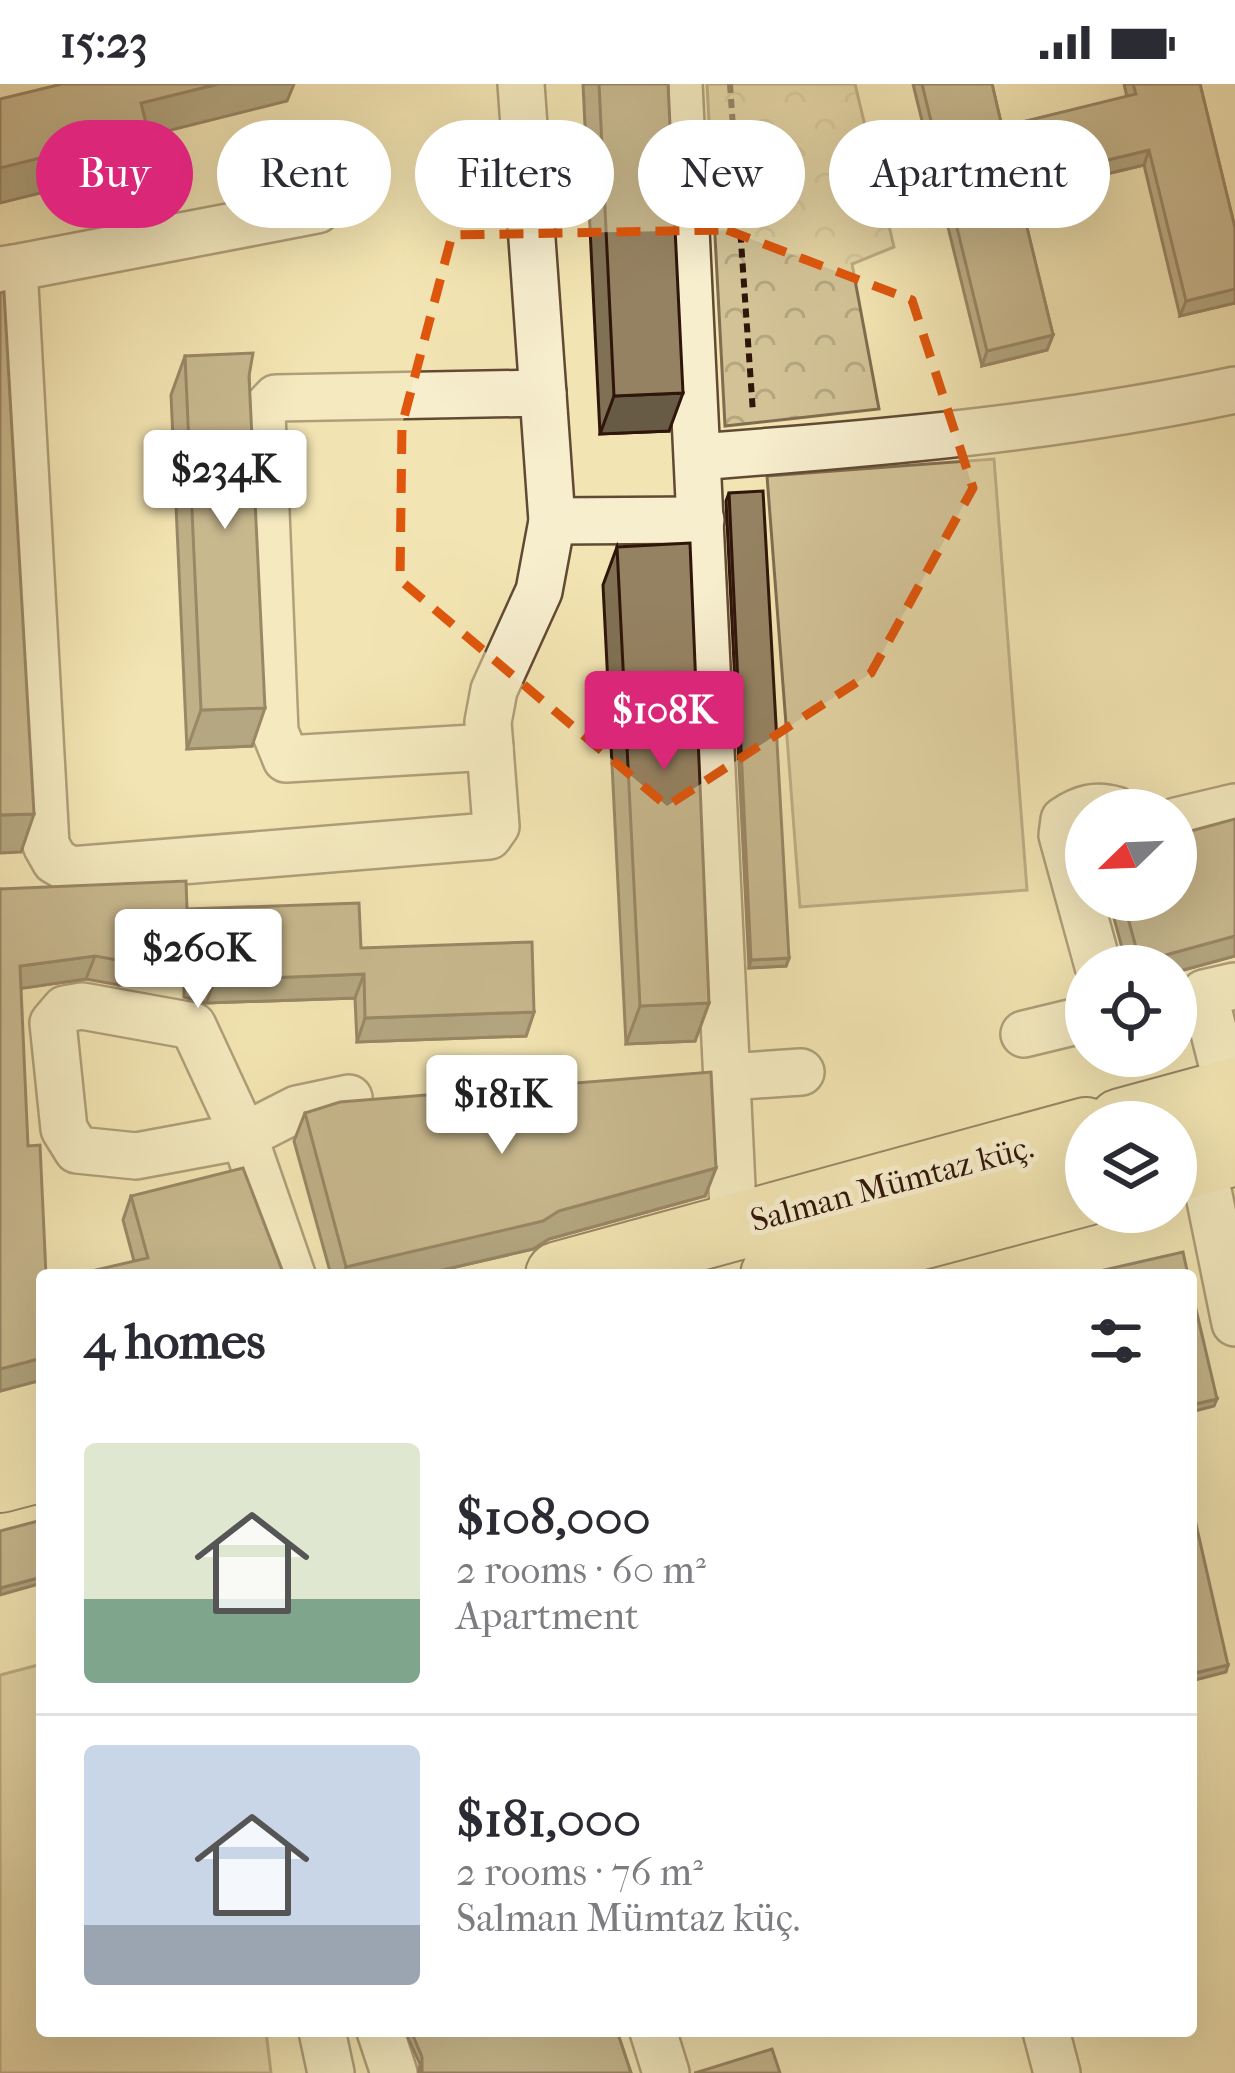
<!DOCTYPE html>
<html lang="en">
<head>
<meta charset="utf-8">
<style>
	body { margin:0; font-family:"IM FELL French Canon",serif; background:#f2f2f3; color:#2b2b33; height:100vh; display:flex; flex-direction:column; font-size:45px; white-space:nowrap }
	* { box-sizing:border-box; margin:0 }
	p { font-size:39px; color:#7c7c81 }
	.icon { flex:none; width:66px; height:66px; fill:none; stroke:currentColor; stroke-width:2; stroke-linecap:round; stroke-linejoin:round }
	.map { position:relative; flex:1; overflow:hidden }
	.side { position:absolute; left:36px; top:1185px; width:1161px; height:768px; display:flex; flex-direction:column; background:#fff; border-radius:12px; box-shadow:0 12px 48px #0002 }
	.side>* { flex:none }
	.guide { position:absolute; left:36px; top:36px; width:1164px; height:108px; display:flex; gap:24px }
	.needle { width:78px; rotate:247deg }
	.tools { position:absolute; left:1065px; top:705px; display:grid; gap:24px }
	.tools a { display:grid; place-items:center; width:132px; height:132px; border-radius:50%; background:#fff; box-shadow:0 12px 48px #0002; font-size:60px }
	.price { position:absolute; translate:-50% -102px; padding:0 27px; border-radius:12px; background:#fff; color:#222; font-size:39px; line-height:78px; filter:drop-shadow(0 3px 6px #0008) }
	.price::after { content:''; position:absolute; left:50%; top:72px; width:36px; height:27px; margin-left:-18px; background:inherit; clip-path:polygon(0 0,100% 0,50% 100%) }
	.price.active { background:#db2777; color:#fff }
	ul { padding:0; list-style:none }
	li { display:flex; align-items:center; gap:36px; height:300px; padding:0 48px }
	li+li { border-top:3px solid #e1e1e2 }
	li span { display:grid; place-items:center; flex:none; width:336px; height:240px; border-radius:12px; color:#555 }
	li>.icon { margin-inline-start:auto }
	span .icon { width:144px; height:144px; fill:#fffc; stroke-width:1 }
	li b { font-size:51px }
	h2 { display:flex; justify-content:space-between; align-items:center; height:144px; padding:0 48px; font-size:51px }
	.chip { padding:0 42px; border-radius:54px; background:#fff; box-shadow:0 12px 48px #0002; font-size:42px; line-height:108px }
	.chip.active { background:#db2777; color:#fff }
	.status { display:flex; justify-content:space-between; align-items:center; height:84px; padding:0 60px; background:#fff; direction:ltr }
	.status svg { height:33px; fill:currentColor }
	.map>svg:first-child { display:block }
	.grass { fill:#d2c296; stroke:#816c50; stroke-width:3 }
	.forest { fill:url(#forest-crowns); stroke:#816c50; stroke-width:3 }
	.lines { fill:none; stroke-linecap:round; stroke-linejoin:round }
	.minor-casing { stroke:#614a34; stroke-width:50 }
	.highway-casing { stroke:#30160a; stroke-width:70 }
	.path { stroke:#30160a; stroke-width:6; stroke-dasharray:9 6; stroke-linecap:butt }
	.minor { stroke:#f7eece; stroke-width:45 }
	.highway { stroke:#f3e5b3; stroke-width:66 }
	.wall { fill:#807054; stroke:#30160a; stroke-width:3 }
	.shaded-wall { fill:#685b45; stroke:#30160a; stroke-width:3 }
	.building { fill:#958262; stroke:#30160a; stroke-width:3 }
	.marked { fill:none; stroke:#df560c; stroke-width:9; stroke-dasharray:24 15; stroke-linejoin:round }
	.labels { text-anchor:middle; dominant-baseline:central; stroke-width:10; stroke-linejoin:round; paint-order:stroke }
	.street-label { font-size:33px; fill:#30160a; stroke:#f7eece }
</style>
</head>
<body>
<div class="status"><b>15:23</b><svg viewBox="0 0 49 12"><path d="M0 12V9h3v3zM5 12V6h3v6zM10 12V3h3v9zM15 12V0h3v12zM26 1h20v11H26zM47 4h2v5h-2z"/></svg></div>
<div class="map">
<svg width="1235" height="1989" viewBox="0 0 1235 1989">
	<defs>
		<pattern id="forest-crowns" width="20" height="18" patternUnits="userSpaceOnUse" patternTransform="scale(3)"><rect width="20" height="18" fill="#d2c296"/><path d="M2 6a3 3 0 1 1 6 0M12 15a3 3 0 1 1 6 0" fill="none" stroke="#b5a680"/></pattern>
	</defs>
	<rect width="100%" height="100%" fill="#f3e5b3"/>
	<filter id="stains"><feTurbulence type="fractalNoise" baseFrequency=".00167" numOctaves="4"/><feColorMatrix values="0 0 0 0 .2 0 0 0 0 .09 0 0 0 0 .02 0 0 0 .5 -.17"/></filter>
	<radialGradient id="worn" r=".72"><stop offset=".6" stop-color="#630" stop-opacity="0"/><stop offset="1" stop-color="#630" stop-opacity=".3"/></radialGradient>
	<!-- grass -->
	<g class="grass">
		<path d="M994 375 1027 806 800 823 767 392Z"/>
		<path d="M42 1580V1947H266L271 1989H0V1591Z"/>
	</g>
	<!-- forest -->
	<path class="forest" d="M707 0H855L894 163 852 180 879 325 725 342Z"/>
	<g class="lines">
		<defs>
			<g id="minor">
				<path d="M679 0 734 1144"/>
				<path d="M14 184 317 126"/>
				<path d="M0 186 14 184 46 761 55 777 71 786 489 752 496 742 488 638 494 606 539 507 552 437 521 0"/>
				<path d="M698 373C880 359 1056 344 1235 306"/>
				<path d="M552 437 701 436"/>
				<path d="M490 663 286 675 275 648 262 329 276 314 543 309"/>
				<path d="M1176 737 1235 723"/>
				<path d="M1098 882 1062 751 1064 736C1081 724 1096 720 1116 726"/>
				<path d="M82 922 193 942 244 1052 136 1072 77 1066 64 1045 53 939 65 925Z"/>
				<path d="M1024 950 1086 935"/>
				<path d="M727 993 801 988"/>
				<path d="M1229 1008 1204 909 1235 902"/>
				<path d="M1202 1077 1235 1239"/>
				<path d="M292 1191 244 1052 297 1025 349 1014"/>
				<path d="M322 1947 331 1989"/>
				<path d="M380 1947 394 1989"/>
				<path d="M653 1947 666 1989"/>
				<path d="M1046 1947 1057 1989"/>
			</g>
			<g id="highway">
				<path d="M1121 1038 1235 1007"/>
				<path d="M1176 1084 1235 1068"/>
				<path d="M559 1191 1086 1047"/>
				<path d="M774 1191 1086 1108"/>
				<path d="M0 1343 42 1331"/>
				<path d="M0 1395 42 1384"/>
			</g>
		</defs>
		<!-- minor casing -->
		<use href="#minor" class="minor-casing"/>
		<!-- highway casing -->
		<use href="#highway" class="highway-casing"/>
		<!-- path -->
		<path class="path" d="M730 0 753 329"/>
		<!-- minor -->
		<use href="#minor" class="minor"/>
		<!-- highway -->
		<use href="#highway" class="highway"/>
	</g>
	<!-- wall -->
	<g class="wall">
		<path d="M583 0H668L669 347 600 350Z"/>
		<path d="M913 0H992L1002 43 1127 13 1124 0H1200L1235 144V219L1180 232 1144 81 1019 111 1053 251 1047 266 982 282Z"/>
		<path d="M185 272 249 292 252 662 187 665 171 311Z"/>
		<path d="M729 409 789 874 786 882 749 884 726 417Z"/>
		<path d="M617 463 709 919 695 957 626 960 603 501Z"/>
		<path d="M0 805 187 825 361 864 534 928 526 952 357 958 355 914 206 919 184 913V899L119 901 86 895 21 904Z"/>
		<path d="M1109 816H1176L1235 872 1176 888V882H1127Z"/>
		<path d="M305 1029 716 1084 705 1112 549 1155 533 1165 421 1191H331L294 1057Z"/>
		<path d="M131 1112 284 1191 134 1177 123 1136Z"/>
		<path d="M405 1947H617L631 1989H419L420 1980Z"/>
	</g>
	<!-- shaded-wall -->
	<g class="shaded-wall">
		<path d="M218 0H294L287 17 147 52 134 86 0 119V84L141 19Z"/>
		<path d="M1149 66 1144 81 1010 113 1016 98Z"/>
		<path d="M1235 205V219L1180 232 1186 217Z"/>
		<path d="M1053 251 1047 266 982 282 987 267Z"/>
		<path d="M683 309 669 347 600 350 614 312Z"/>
		<path d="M265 624 252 662 187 665 201 626Z"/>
		<path d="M34 730 21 768 0 769V731Z"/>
		<path d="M1235 852V872L1176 888V882H1139L1140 878Z"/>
		<path d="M95 872 86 895 11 906 20 882Z"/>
		<path d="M789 874 786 882 749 884 751 876Z"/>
		<path d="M192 875 184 899 119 901 128 878Z"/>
		<path d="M364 890 355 914 206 919 215 896Z"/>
		<path d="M709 919 695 957 626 960 640 922Z"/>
		<path d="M534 928 526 952 357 958 365 934Z"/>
		<path d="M716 1084 705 1112 549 1155 533 1165 421 1191H343L346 1183Z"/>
		<path d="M42 1274V1296L0 1307V1285Z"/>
		<path d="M1217 1315 1214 1322 1191 1328V1321Z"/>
		<path d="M42 1493V1499L0 1511V1504Z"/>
		<path d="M1228 1581 1226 1588 1191 1597V1590Z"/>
	</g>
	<!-- building -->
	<g class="building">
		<path d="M62 0H218L141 19 148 47 0 84V15Z"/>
		<path d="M599 0H668L683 309 614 312Z"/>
		<path d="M922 0H992L1002 43 1136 10 1133 0H1200L1235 144V205L1186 217 1149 66 1016 98 1053 251 987 267Z"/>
		<path d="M4 208 34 730 0 731V209Z"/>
		<path d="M253 269 249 292 265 624 201 626 185 272Z"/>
		<path d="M763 407 789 874 751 876 729 409Z"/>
		<path d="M690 459 709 919 640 922 617 463Z"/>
		<path d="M1235 735V852L1140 878 1123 816H1176V751Z"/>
		<path d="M186 797 187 825 359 819 361 864 532 858 534 928 365 934 364 890 215 896 193 889 192 875 128 878 95 872 20 882 28 1062 40 1061 46 1191H42V1274L0 1285V805Z"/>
		<path d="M711 988 716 1084 559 1127 543 1137 346 1183 305 1029 340 1018Z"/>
		<path d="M243 1084 284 1191H74L148 1174 131 1112Z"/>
		<path d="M1183 1168 1188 1191H1082Z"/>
		<path d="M1191 1204 1217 1315 1191 1321Z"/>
		<path d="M1191 1418 1228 1581 1191 1590Z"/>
		<path d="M42 1436V1493L0 1504V1447Z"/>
		<path d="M411 1947H617L631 1989H422V1973Z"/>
		<path d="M772 1965 780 1989H694H695Z"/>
	</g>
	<!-- marked area -->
	<path d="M0 0H1235V1989H0ZM727 146 912 216 973 404 871 589 667 722 400 496 402 341 452 151Z" fill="#f3e5b3" fill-opacity=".55" fill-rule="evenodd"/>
	<path class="marked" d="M727 146 912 216 973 404 871 589 667 722 400 496 402 341 452 151Z"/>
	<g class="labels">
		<!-- street labels -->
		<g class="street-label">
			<text transform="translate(892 1100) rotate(-15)">Salman Mümtaz küç.</text>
		</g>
	</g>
	<rect width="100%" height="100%" filter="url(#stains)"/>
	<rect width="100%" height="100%" fill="url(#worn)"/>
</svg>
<div class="tools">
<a><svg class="needle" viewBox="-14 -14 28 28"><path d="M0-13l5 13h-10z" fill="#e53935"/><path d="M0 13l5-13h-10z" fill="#7c7c81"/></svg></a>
<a><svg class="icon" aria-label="locate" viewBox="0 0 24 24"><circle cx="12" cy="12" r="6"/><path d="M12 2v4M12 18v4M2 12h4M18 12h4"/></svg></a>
<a><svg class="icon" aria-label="layers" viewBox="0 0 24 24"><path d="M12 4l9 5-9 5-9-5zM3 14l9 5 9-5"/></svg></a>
</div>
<b class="price" style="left:225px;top:448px">$234K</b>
<b class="price active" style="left:664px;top:689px">$108K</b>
<b class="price" style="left:198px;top:927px">$260K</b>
<b class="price" style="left:502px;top:1073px">$181K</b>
<div class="guide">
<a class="chip active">Buy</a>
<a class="chip">Rent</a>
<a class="chip">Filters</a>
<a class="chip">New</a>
<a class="chip">Apartment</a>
</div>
<section class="side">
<h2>4 homes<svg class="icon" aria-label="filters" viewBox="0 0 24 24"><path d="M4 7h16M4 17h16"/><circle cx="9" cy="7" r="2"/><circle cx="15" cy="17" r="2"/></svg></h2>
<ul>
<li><span style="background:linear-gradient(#dfe7d0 65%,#7fa58c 0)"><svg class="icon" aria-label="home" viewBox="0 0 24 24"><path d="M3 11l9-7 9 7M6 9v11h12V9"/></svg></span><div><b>$108,000</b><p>2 rooms · 60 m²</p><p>Apartment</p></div></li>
<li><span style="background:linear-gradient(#c9d6e8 75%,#9aa5b1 0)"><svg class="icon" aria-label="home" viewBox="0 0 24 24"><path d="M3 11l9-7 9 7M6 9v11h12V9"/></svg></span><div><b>$181,000</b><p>2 rooms · 76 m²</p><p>Salman Mümtaz küç.</p></div></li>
</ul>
</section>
</div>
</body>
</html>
